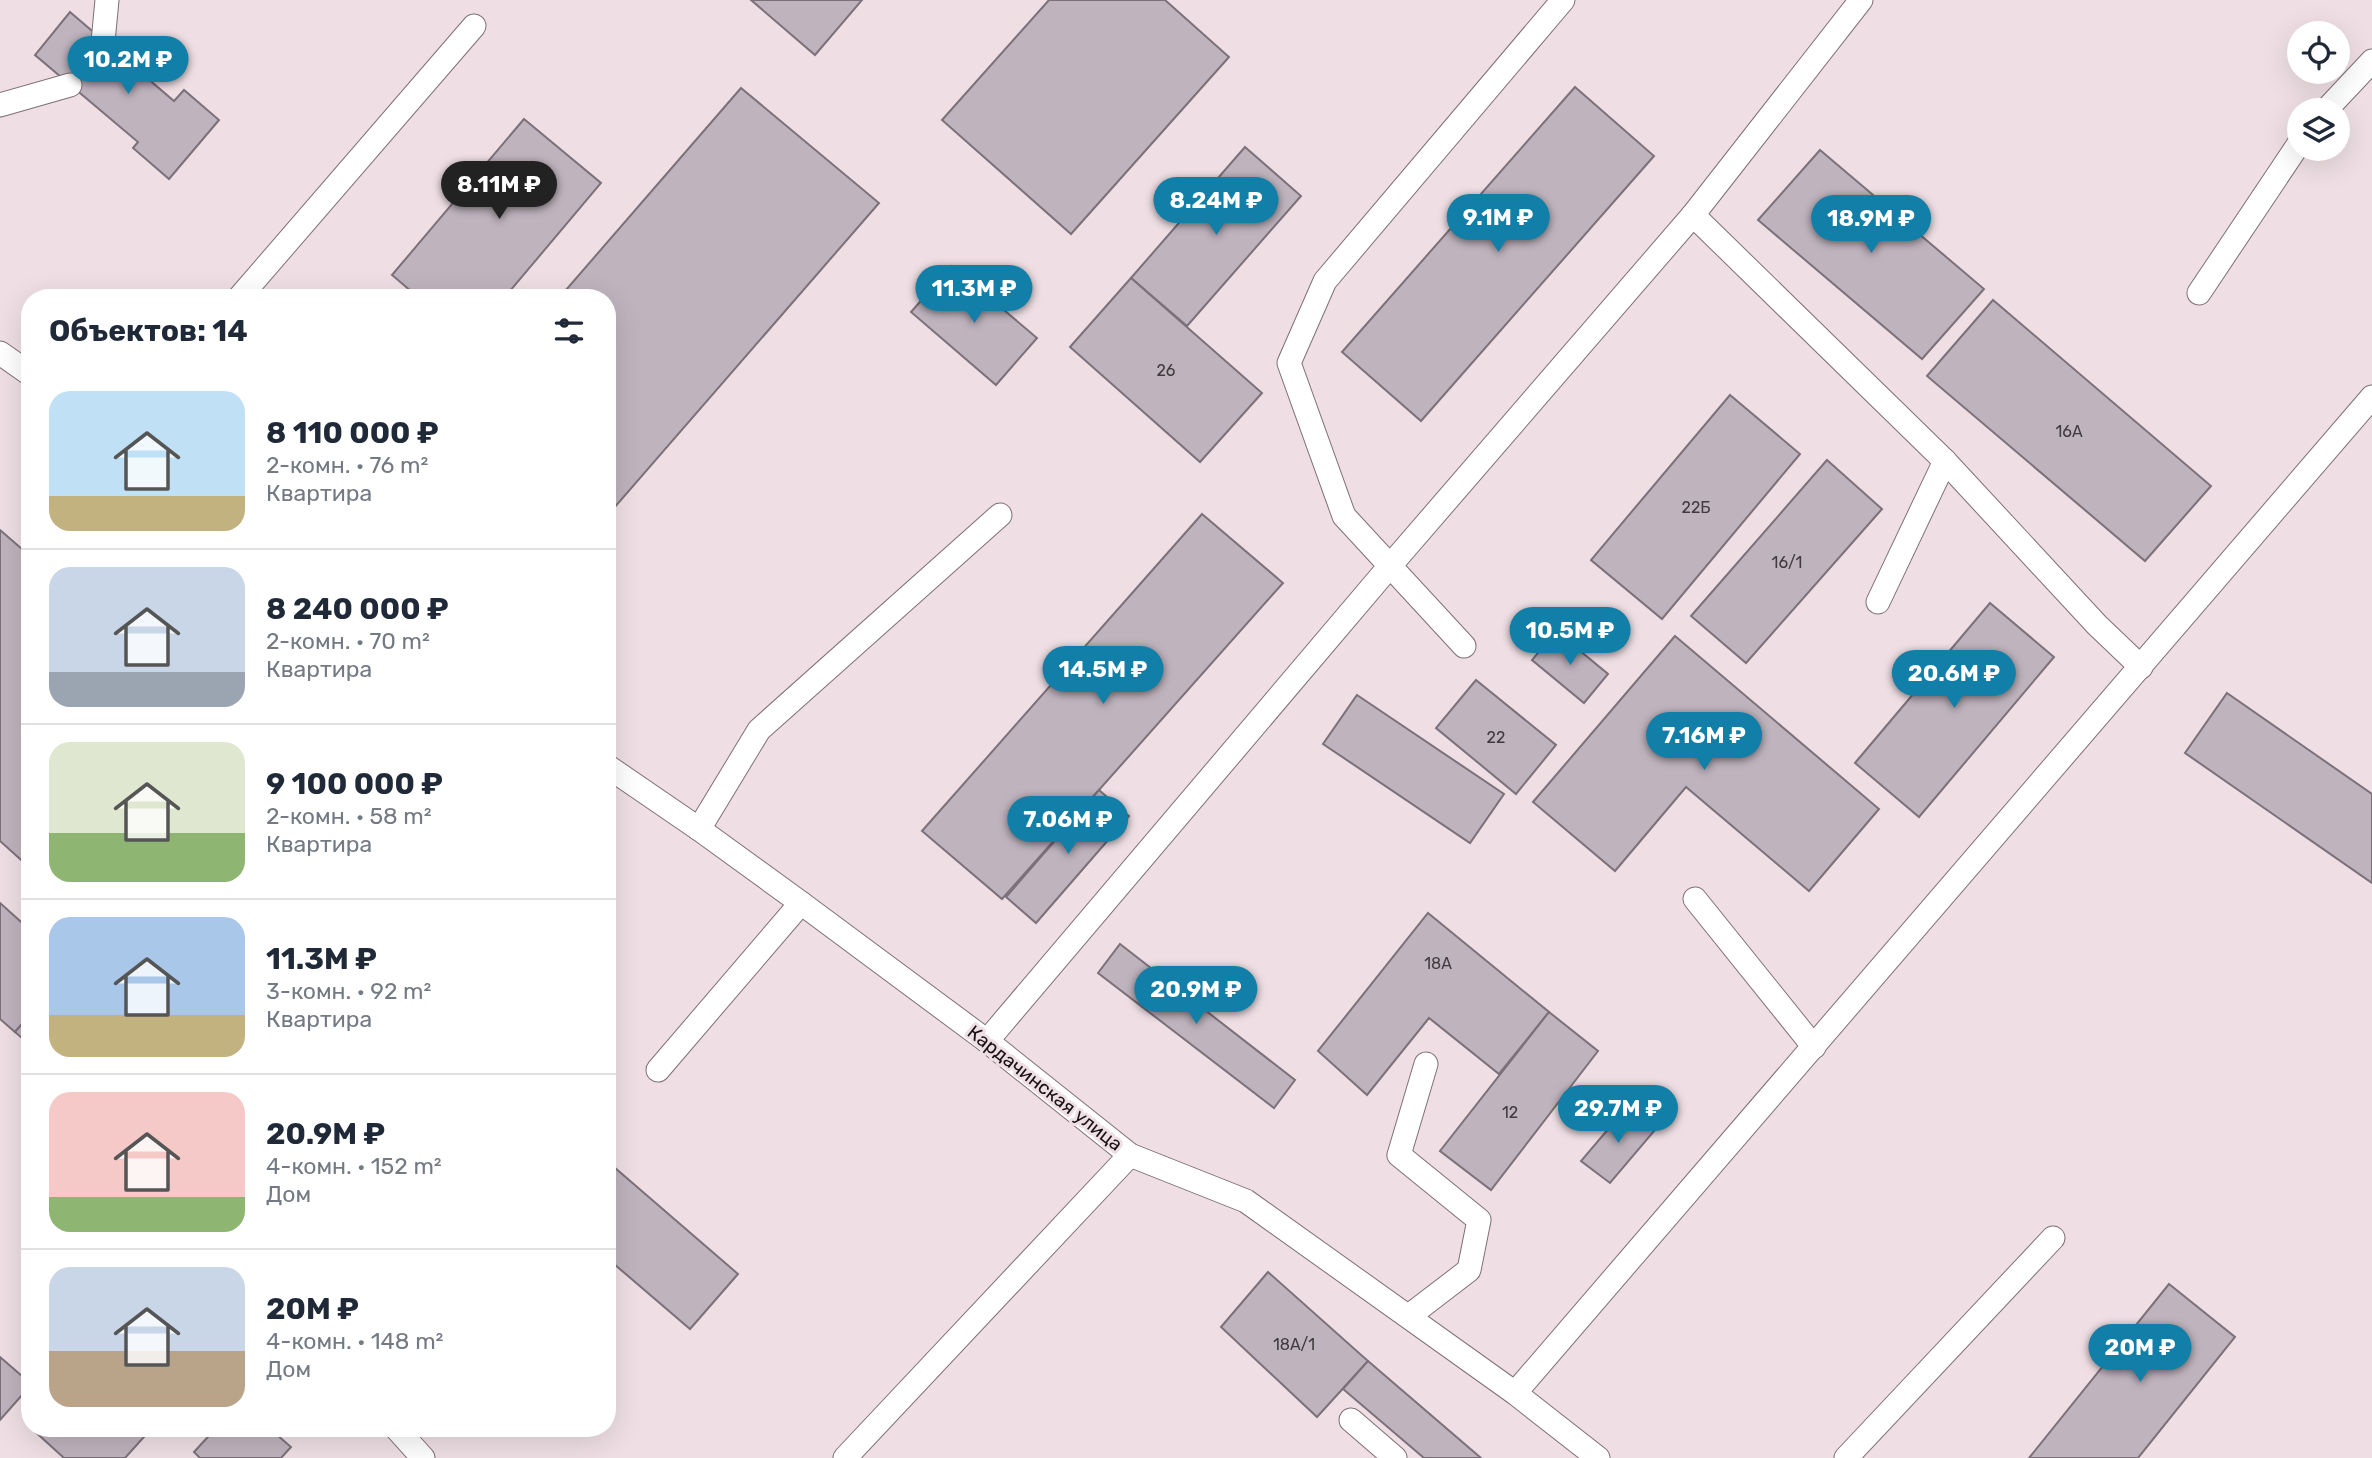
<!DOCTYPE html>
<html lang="ru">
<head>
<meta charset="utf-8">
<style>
	body { margin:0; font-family:Rubik,sans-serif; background:#f6f6f7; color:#1f2937; height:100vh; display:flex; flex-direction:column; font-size:26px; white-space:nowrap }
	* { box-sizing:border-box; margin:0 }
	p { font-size:23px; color:#747a83 }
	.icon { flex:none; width:38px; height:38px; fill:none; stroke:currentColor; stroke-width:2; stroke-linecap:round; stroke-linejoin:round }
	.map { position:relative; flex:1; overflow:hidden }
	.drawer { position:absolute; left:21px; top:289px; width:595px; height:1148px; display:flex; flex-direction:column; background:#fff; border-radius:28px; box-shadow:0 7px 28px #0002 }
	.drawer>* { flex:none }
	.buttons { position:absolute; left:2287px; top:21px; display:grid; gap:14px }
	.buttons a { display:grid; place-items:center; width:63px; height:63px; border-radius:50%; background:#fff; box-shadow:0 7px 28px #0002; font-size:35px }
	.price { position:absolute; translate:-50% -60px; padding:0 16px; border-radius:24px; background:#117fa7; color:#fff; font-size:23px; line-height:46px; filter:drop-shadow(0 2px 4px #0008) }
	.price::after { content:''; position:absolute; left:50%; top:42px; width:21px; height:16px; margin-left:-10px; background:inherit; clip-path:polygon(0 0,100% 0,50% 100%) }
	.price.active { background:#222; color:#fff }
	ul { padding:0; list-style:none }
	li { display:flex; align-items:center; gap:21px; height:175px; padding:0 28px }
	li+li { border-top:2px solid #e0e1e3 }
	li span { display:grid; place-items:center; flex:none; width:196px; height:140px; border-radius:21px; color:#555 }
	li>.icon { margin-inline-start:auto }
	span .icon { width:84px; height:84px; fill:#fffc; stroke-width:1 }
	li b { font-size:30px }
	h2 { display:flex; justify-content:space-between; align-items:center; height:84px; padding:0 28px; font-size:30px }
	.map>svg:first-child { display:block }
	.building { fill:#bfb3bd; stroke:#7c717a; stroke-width:2 }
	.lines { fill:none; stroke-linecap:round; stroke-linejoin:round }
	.lane-casing { stroke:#7e7075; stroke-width:25 }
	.lane { stroke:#fff; stroke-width:23 }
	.labels { text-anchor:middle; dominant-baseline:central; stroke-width:6; stroke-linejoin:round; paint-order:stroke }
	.number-label { font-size:16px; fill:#413a3e }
	.street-label { font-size:19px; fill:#171213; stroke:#efdfe4 }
</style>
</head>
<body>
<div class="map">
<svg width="2372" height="1458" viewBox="0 0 2372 1458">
	<rect width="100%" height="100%" fill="#efdfe4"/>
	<!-- building -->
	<g class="building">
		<path d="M751 0H862L815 55Z"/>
		<path d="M1049 0H1165L1229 57 1071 234 942 120Z"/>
		<path d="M70 12 174 101 184 90 219 120 169 179 133 148 138 142 35 55Z"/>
		<path d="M1575 87 1654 156 1421 421 1342 352Z"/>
		<path d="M741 88 879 203 607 516V298H559Z"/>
		<path d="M524 119 601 183 504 298H419L392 275Z"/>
		<path d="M1245 147 1301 196 1187 326 1131 278Z"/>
		<path d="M1820 150 1984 289 1922 359 1758 220Z"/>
		<path d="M952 266 1037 338 996 385 911 312Z"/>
		<path d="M1131 278 1262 393 1200 462 1070 347Z"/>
		<path d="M1993 300 2211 486 2145 561 1927 376Z"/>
		<path d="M1730 395 1800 454 1662 619 1591 560Z"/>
		<path d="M1827 460 1882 509 1746 663 1691 616Z"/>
		<path d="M1202 514 1283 583 1002 899 922 831Z"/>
		<path d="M0 530 30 556V868L0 841Z"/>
		<path d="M1990 603 2054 657 1919 817 1855 763Z"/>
		<path d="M1556 631 1608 674 1584 703 1532 660Z"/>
		<path d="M1675 636 1879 809 1809 891 1686 787 1615 871 1533 802Z"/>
		<path d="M1476 680 1556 745 1516 794 1436 728Z"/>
		<path d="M2227 693 2372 794V883L2185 753Z"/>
		<path d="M1357 695 1504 794 1470 843 1323 744Z"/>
		<path d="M1099 790 1129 816 1036 923 1006 897Z"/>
		<path d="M0 903 30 930V1015L15 1032 0 1019Z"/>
		<path d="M1428 913 1549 1012 1499 1074 1429 1018 1367 1095 1318 1051Z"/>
		<path d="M1120 944 1295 1080 1274 1108 1098 973Z"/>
		<path d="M1549 1012 1598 1051 1491 1190 1440 1151Z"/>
		<path d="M30 1015V1045L15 1032Z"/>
		<path d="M1627 1107 1655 1130 1610 1183 1581 1161Z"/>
		<path d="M607 1161 738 1274 690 1329 607 1258Z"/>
		<path d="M1268 1272 1368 1361 1317 1417 1221 1327Z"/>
		<path d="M2169 1284 2235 1337 2138 1458H2029Z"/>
		<path d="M0 1357 30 1383V1386L0 1420Z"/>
		<path d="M1368 1361 1481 1458H1424L1343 1389Z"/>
		<path d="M31 1428H152L125 1458H64Z"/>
		<path d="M216 1428H269L291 1447 281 1458H200L194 1452Z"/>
	</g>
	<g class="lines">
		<defs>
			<g id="lane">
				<path d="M103 42 107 0"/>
				<path d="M0 105 70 85"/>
				<path d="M2326 110 2372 61"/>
				<path d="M1693 215 1945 461 2097 625 2141 667"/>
				<path d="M2199 293 2300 142"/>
				<path d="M239 298 474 26"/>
				<path d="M0 353 30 374"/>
				<path d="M1878 602 1945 461"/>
				<path d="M1464 646 1344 516 1289 363 1325 281 1563 0"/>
				<path d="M607 766 699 829 801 903 987 1041 1130 1155 1246 1201 1515 1393 1598 1458"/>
				<path d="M699 829 759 730 1000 515"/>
				<path d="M1695 899 1814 1047"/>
				<path d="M987 1041 1389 567 1693 215 1861 0"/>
				<path d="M658 1070 801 903"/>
				<path d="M1409 1316 1469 1270 1479 1220 1399 1155 1426 1064"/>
				<path d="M1515 1393 2372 397"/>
				<path d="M1351 1420 1395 1458"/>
				<path d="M396 1428 423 1458"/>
				<path d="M845 1458 1130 1155"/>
				<path d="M1846 1458 2053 1238"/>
			</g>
		</defs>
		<!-- lane casing -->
		<use href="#lane" class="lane-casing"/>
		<!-- lane -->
		<use href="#lane" class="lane"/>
	</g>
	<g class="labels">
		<!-- number labels -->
		<g class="number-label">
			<text x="1166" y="370">26</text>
			<text x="2069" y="431">16А</text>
			<text x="1696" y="507">22Б</text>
			<text x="1787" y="562">16/1</text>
			<text x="1496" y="737">22</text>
			<text x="1438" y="963">18А</text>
			<text x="1510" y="1112">12</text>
			<text x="1294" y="1344">18А/1</text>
		</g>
		<!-- street labels -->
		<g class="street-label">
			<text transform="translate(1045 1088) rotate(38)">Кардачинская улица</text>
		</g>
	</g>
</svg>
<div class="buttons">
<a><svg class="icon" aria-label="locate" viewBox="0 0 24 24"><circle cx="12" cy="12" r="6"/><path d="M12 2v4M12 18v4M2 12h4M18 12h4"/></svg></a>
<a><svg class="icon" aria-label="layers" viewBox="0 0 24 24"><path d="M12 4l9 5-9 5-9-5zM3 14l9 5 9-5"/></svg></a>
</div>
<b class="price" style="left:128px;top:96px">10.2M ₽</b>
<b class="price active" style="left:499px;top:221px">8.11M ₽</b>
<b class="price" style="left:1216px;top:237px">8.24M ₽</b>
<b class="price" style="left:1498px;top:254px">9.1M ₽</b>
<b class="price" style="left:1871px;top:255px">18.9M ₽</b>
<b class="price" style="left:974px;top:325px">11.3M ₽</b>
<b class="price" style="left:1570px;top:667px">10.5M ₽</b>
<b class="price" style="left:1103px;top:706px">14.5M ₽</b>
<b class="price" style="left:1954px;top:710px">20.6M ₽</b>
<b class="price" style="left:1704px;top:772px">7.16M ₽</b>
<b class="price" style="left:1068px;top:856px">7.06M ₽</b>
<b class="price" style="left:1196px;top:1026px">20.9M ₽</b>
<b class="price" style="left:1618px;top:1145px">29.7M ₽</b>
<b class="price" style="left:2140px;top:1384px">20M ₽</b>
<section class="drawer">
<h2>Объектов: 14<svg class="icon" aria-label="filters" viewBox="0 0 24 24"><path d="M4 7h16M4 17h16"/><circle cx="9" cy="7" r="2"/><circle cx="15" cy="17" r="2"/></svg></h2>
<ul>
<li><span style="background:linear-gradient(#bfe0f5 75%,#c2b280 0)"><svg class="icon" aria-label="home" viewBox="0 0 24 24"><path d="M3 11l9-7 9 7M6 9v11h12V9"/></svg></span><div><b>8 110 000 ₽</b><p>2-комн. · 76 m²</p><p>Квартира</p></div></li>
<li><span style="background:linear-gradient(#c9d6e8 75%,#9aa5b1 0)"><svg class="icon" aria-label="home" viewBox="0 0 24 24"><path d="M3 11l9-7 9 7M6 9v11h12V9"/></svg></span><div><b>8 240 000 ₽</b><p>2-комн. · 70 m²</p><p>Квартира</p></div></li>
<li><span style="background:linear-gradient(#dfe7d0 65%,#8fb573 0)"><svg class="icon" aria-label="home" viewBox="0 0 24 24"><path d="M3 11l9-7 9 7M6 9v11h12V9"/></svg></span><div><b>9 100 000 ₽</b><p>2-комн. · 58 m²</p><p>Квартира</p></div></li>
<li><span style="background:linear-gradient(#a9c7e8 70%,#c2b280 0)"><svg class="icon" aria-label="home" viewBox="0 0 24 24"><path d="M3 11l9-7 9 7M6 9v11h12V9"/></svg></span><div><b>11.3M ₽</b><p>3-комн. · 92 m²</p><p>Квартира</p></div></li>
<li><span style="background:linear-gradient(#f6c9c9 75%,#8fb573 0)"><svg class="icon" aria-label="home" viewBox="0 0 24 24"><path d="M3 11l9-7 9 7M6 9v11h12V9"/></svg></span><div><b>20.9M ₽</b><p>4-комн. · 152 m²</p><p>Дом</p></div></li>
<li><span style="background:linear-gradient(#c9d6e8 60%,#b9a48a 0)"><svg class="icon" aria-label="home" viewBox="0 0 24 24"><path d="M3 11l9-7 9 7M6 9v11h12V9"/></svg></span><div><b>20M ₽</b><p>4-комн. · 148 m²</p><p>Дом</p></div></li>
</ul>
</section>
</div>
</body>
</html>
